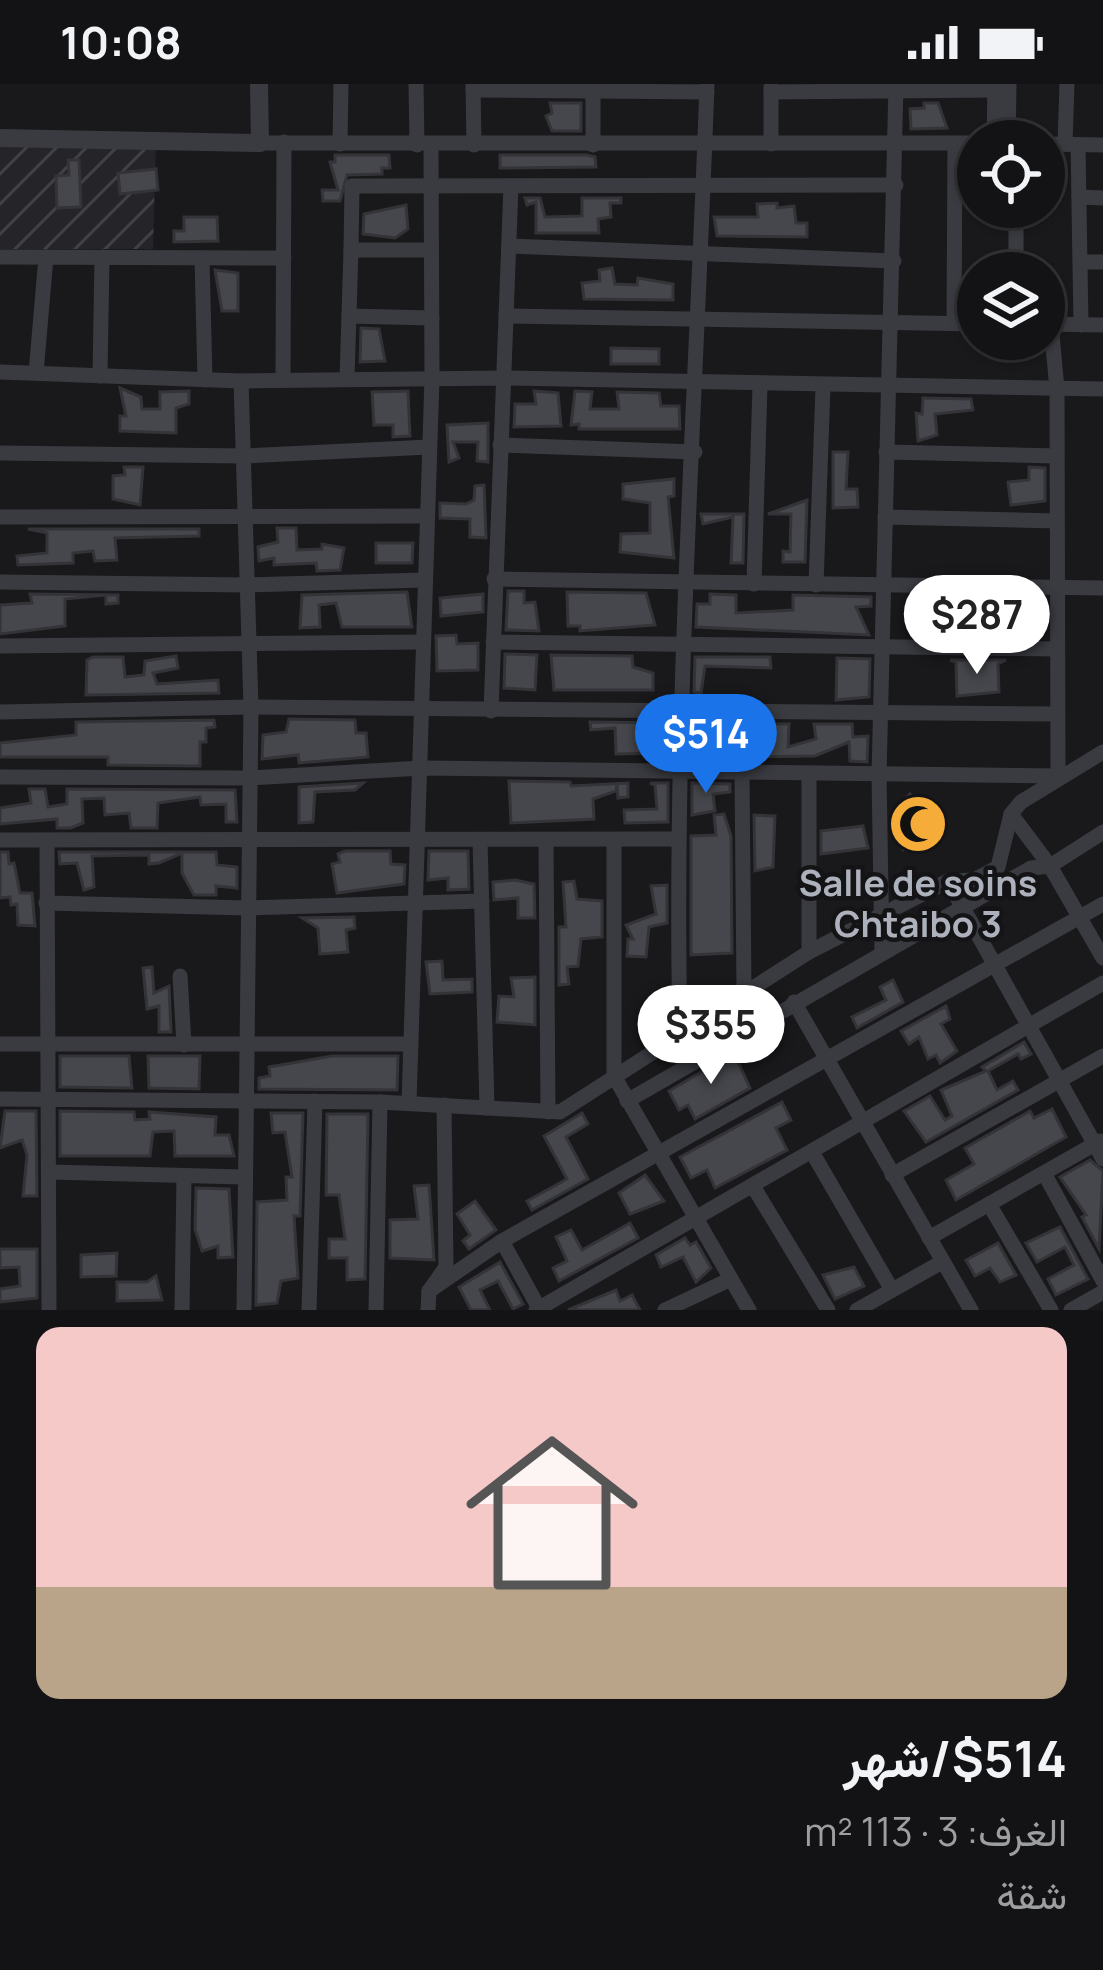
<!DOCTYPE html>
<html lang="ar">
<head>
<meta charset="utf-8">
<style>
	body { margin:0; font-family:Manrope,Vazirmatn,sans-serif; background:#1c1c1e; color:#f1f3f6; direction:rtl; height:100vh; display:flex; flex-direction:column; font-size:45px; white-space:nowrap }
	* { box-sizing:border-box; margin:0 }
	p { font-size:39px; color:#9d9ea0 }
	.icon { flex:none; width:66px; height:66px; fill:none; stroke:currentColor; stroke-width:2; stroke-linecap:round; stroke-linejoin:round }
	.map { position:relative; height:1226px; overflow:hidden; direction:ltr }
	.drawer { display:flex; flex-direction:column; background:#131315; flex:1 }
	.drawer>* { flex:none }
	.controls { position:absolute; left:957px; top:36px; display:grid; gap:24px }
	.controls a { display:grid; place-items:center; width:108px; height:108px; border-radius:50%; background:#131315; box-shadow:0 3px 9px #0004,0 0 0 3px #323234; font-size:60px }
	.price { position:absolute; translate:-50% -102px; padding:0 27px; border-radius:42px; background:#fff; color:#222; font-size:39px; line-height:78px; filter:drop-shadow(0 3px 6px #0008) }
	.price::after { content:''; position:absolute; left:50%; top:72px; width:36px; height:27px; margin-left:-18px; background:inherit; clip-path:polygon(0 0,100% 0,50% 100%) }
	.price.current { background:#1a73e8; color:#fff }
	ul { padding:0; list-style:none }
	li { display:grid; align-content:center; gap:24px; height:636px; padding:0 36px }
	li+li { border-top:3px solid #323234 }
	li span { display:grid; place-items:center; height:372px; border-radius:24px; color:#555 }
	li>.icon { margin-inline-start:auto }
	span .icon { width:216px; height:216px; fill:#fffc; stroke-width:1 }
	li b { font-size:51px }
	.status { display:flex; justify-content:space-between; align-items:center; height:84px; padding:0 60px; background:#131315; direction:ltr }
	.status svg { height:33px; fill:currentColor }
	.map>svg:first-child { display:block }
	.industrial { fill:url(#industrial-furrows) }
	.building { fill:#46474c; stroke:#333338; stroke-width:3 }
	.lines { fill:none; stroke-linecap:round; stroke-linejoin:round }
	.minor { stroke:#3a3b41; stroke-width:15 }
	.tertiary { stroke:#3a3b41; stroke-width:18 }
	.labels { text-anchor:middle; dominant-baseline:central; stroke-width:9; stroke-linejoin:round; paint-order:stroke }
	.poi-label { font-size:36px; font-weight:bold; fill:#acb1bb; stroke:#141417 }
</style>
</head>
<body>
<div class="status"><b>10:08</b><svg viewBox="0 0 49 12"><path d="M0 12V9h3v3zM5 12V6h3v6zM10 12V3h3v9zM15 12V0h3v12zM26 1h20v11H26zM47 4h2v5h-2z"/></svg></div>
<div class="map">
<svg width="1103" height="1226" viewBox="0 0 1103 1226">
	<defs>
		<pattern id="industrial-furrows" width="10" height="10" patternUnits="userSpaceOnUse" patternTransform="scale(3)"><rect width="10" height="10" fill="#252529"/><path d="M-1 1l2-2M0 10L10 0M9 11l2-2" fill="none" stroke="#424246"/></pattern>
	</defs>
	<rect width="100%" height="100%" fill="#19191c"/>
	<!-- industrial -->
	<path class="industrial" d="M0 47 156 55 153 165H0Z"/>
	<!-- building -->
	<g class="building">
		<path d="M550 19H581V47H552L546 32 552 29Z"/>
		<path d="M924 19H938L947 44 911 45 910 25 924 24Z"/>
		<path d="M335 71H389L390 84H382V90L347 91 340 117H323L322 106H338L330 78H335Z"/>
		<path d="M500 71H587L595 73 596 83 500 84Z"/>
		<path d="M68 76H79L81 123 57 124 56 92 69 91Z"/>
		<path d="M156 85 158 106 120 110 118 89Z"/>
		<path d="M525 114H540L545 133 582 132V114H621V119H610L611 133 598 135 599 149H536V118L527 121Z"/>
		<path d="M777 119V124L794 122 796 139H807V153L717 152 714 133H758L757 120Z"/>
		<path d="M406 121 408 145 395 154 363 150 364 130Z"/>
		<path d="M184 133H217L218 157 174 158V147H184Z"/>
		<path d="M612 184 615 200 637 201 638 194 673 200V216L584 215 582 199 600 197 599 186Z"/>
		<path d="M215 186 238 189V227H222Z"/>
		<path d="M361 244 379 245 385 277 360 278Z"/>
		<path d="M611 264 659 265V280H611Z"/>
		<path d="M120 304 141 313 142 325H160V308L189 307V320L176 324V349L120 347V332H126Z"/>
		<path d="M408 307 410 352 393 353V341H374L372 308Z"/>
		<path d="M534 307 558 309 561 342 514 343 515 320H536Z"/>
		<path d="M575 307 592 308 590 325H619L617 308 659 309 661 322H679L680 345H579V340L571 341Z"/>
		<path d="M923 314 971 315 973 326 935 330 937 351 918 357 916 329 922 330Z"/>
		<path d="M488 339V378L477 377 478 358H453L459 374 449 378 447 341Z"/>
		<path d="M833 368H848L846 405H857L858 423 833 424Z"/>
		<path d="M124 383H143L140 421 113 415V392L125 391Z"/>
		<path d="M1029 383 1045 384V417L1011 421 1008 398 1029 396Z"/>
		<path d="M674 395V412L668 413 674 474 620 468 621 450 650 449V419L623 415V400Z"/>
		<path d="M484 401 486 454 470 453V435L440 434V419L466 420 474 416 475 402Z"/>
		<path d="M807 416 805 478H783V467L790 468 791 430H768Z"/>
		<path d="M701 430H744L743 479H731L733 433 703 440Z"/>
		<path d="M277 444H296L297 466 322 465V460L344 464 340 486 317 487 316 479 274 481V474L259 477 258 463 278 458Z"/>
		<path d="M28 445H199V452L115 454 117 476 95 477 93 467 73 469V479L18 481 17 472 47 469V449Z"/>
		<path d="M376 459H413L412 479H376Z"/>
		<path d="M508 507H524V519L535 518 539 547 506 546Z"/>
		<path d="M407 508 412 543H342L336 519 319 521 320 543 300 544 302 511Z"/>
		<path d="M567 508 646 509 655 541 580 547V542H568Z"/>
		<path d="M30 510 118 511V519L106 520V511L65 515V542L0 550V521L32 519Z"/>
		<path d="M483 510V528L441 532 440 514Z"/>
		<path d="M710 510 736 511V529L793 526V511L871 513V522L856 523 869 551 696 543 697 520H710Z"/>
		<path d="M987 514H1001L1003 525 1025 524 1027 547 980 552 979 537H991Z"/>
		<path d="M456 551 457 560 478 559V586L437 587 436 552Z"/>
		<path d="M505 570 537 571 535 606 504 604Z"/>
		<path d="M551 571 632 572 633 583 653 589V606H554Z"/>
		<path d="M176 572 178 584 153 589 157 600 218 596 219 609 86 611 87 576 93 573H123L125 593 144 591 145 577Z"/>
		<path d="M695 573H770L771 584 705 582 701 609 694 608Z"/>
		<path d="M837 574 870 575 869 613 836 616Z"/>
		<path d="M950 576H1006L998 580 999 608 957 612 956 578Z"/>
		<path d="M289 635 355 636 356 649H366L368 673 299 679 298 671 262 675 263 651 286 648Z"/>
		<path d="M214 636 215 643 206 644V658H200V682L108 681V673H0V659L76 651V638Z"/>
		<path d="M590 638 669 639 664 644 666 669 616 670 615 644 591 646Z"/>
		<path d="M693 639 789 640 788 663 816 655 814 640H852L853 653 868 652 867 678 850 677 849 658 815 672 693 674Z"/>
		<path d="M509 697 570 698 571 702 628 699V713L618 714 617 700 616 707 593 715 594 735 511 739Z"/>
		<path d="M363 699 355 706 315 708 313 738 299 739V703Z"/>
		<path d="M668 699V738L625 739 624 726 657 725 655 701 650 699Z"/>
		<path d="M692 699 730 700V708L713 710 715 727 692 731Z"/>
		<path d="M29 705H45L48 723 67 720V705L235 706 237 738H226V720L201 721 200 713 158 719 157 744H131L129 729 105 731 104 714 82 715 83 739 71 744H57V735L0 740V724L31 719Z"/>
		<path d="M910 710 938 738 933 742 943 752 928 766 923 761 903 766 899 747 915 744 896 724Z"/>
		<path d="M724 730 731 752 732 869 691 871V752L716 751 714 731Z"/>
		<path d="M754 731 775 732 773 783 755 787Z"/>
		<path d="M863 742 868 764 821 770V747Z"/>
		<path d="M345 767H390L391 780 405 781 404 800 337 809 332 780 340 778 338 770Z"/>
		<path d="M429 767H468L469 805 448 806V794L428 796Z"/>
		<path d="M0 768H8L9 780 14 779 20 809H32L35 842 18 841 17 820 11 821 10 813 0 814Z"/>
		<path d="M59 768H216L217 781 237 783V804L216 802V811H194L182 789V769L159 779 149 780V771L92 772 94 803 84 806 77 779 60 780Z"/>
		<path d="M515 796 534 800 535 834H518V814L494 816 493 798Z"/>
		<path d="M574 797 577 815 602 817V853L581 855 578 882 567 883 569 900 559 901V843H566L563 798Z"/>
		<path d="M667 801V839L649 843 646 873 627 872 628 855H633L626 841 656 830 651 802Z"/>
		<path d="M354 833 355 844 346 846 348 868 320 870 318 844 302 834Z"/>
		<path d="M442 877 443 896 472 895V908L430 910 426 878Z"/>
		<path d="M152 883 154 909 169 902 171 948H159V922L147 925 143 884Z"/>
		<path d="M535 893V941L497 938 499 912 514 913 511 894Z"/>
		<path d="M893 896 903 918 857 944 852 933 886 916 880 903Z"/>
		<path d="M946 922 950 935 941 940 957 967 940 979 936 971 928 975 919 953 909 960 901 947Z"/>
		<path d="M1024 958 1031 970 1021 975 1018 970 988 987 997 1006 1013 997 1018 1006 926 1058 904 1027 930 1012 945 1036 952 1032 941 1006 986 987 982 983Z"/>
		<path d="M734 969 750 1004 695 1035 688 1021 679 1026 669 1007Z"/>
		<path d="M60 972H129L132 1004 60 1003Z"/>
		<path d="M148 972H200L199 1005 149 1004Z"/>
		<path d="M332 972H398L397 1006 259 1005V994L270 992 269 983Z"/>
		<path d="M782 1018 791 1036 776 1044 787 1066 715 1104 707 1086 691 1094 680 1073Z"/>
		<path d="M1052 1025 1066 1053 956 1116 946 1096 974 1080 965 1064 1030 1027 1034 1034Z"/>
		<path d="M5 1027H36L37 1112H23L27 1071 22 1056 0 1064Z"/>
		<path d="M60 1027 134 1028 135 1036 150 1035 149 1028 216 1033 215 1051H229L234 1072H175L174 1047 153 1048 150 1072H60Z"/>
		<path d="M271 1029H303L300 1132H294L298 1194 281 1197 277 1219 256 1221 257 1118 287 1116 286 1093H292L285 1048 273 1049Z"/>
		<path d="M582 1029 588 1040 566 1053 588 1095 532 1126 527 1117 567 1095 544 1052Z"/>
		<path d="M327 1030H368L365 1195 347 1196V1174H329V1155H345L339 1111H326Z"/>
		<path d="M1090 1076 1103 1087 1099 1165 1082 1133 1086 1131 1060 1093Z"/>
		<path d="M645 1091 664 1117 630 1130 619 1109Z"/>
		<path d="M429 1101 434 1176 390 1174V1136L418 1135 414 1102Z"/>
		<path d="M196 1104 229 1105 233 1173 218 1174V1162L202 1167 195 1145Z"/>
		<path d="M475 1117 496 1146 469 1165 463 1157 470 1151 457 1130Z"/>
		<path d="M630 1139 638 1154 559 1197 553 1184 567 1177 556 1153 571 1146 582 1166Z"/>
		<path d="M1060 1143 1088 1195 1056 1211 1048 1195 1074 1181 1065 1163 1037 1178 1026 1159Z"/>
		<path d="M685 1154 690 1161 696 1158 711 1184 696 1198 683 1173 661 1183 656 1171Z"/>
		<path d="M998 1159 1016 1191 1000 1198 990 1184 975 1192 966 1176Z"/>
		<path d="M0 1165H37V1214L0 1218V1205L20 1202 19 1183 0 1184Z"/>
		<path d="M117 1169 116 1192 81 1193V1171Z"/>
		<path d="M500 1178 523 1220 513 1225 498 1197 480 1206 490 1226H471L459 1203Z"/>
		<path d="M854 1183 864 1202 835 1215 823 1191Z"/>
		<path d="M156 1192 162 1216 117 1217V1198H147Z"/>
		<path d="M616 1206 620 1217 632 1211 640 1226H568Z"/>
	</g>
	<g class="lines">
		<!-- minor -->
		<g class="minor">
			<path d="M416 0 417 61"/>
			<path d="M473 0 474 61"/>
			<path d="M473 6 707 8"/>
			<path d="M771 8 995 6"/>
			<path d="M994 57 995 0"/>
			<path d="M1008 57 1009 0"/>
			<path d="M260 59H978"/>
			<path d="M340 60 341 0"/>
			<path d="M771 60V3"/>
			<path d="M1044 60 1103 61"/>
			<path d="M1065 60 1067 0"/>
			<path d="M593 61V0"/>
			<path d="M1078 61 1081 241"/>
			<path d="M1079 113 1103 114"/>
			<path d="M509 162 894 177"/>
			<path d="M351 166 352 102 896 101"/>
			<path d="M0 173 284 174"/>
			<path d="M202 174 205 296"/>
			<path d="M1080 178H1103"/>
			<path d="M1016 189V123"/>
			<path d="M349 232 432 234"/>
			<path d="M506 232 978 240"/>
			<path d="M954 239 955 59"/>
			<path d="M1046 240 1103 241"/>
			<path d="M1051 240 1057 305 1058 695"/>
			<path d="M0 288 241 297 503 294 1103 305"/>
			<path d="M36 289 46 173"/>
			<path d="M100 292 102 173"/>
			<path d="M347 295 351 166H431"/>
			<path d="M283 296 284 58"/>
			<path d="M241 297 251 623 244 1226"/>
			<path d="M500 361 695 368"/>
			<path d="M886 368 1056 372"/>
			<path d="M0 369 244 372 429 363"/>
			<path d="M0 433 427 432"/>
			<path d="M885 433 1056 437"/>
			<path d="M494 495 1103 504"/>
			<path d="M0 498 247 501 424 496"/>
			<path d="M754 500 760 301"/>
			<path d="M816 501 823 302"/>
			<path d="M493 558 1057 565"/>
			<path d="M0 562 422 558"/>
			<path d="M491 627 511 102"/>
			<path d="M0 628 251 623 1057 630"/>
			<path d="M742 690 744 906"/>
			<path d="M0 693 250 694 422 684 1058 692"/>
			<path d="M1011 730 1050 782 1103 874"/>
			<path d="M0 756 676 755"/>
			<path d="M480 756 487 1024"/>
			<path d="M546 756 548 1028"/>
			<path d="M614 756V992L749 1226"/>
			<path d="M47 757 49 1226"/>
			<path d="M948 797 1103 1075"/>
			<path d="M46 819 247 824 482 817"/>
			<path d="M809 868V691"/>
			<path d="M882 868 879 691 896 0"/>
			<path d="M180 892 184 961"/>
			<path d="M794 918 971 1226"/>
			<path d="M680 949C673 633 696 316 707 0"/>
			<path d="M0 960H411"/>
			<path d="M0 1015 380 1018 560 1028 809 868 948 797 974 796 998 783 1011 730 1021 718 1103 668"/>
			<path d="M627 1017 1031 784 1050 782 1103 748"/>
			<path d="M409 1019 432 294 431 62"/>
			<path d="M812 1068 892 1206"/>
			<path d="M50 1088 243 1093"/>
			<path d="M1044 1089 1103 1197"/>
			<path d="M892 1091 1103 972"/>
			<path d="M753 1102 828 1226"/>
			<path d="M989 1120 1051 1226"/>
			<path d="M929 1154 1100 1057"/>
			<path d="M502 1157 540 1226"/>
			<path d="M429 1207 502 1157 1103 820"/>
			<path d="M182 1226 184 1093"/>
			<path d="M309 1226 315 1017"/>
			<path d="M376 1226 380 1018"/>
			<path d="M428 1226 429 1207 446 1183 444 1021"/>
			<path d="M536 1226 1103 899"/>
			<path d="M665 1226 731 1195"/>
			<path d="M857 1226 942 1178"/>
			<path d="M1071 1226 1103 1208"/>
		</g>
		<!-- tertiary -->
		<path class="tertiary" d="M0 54 260 59 259 0"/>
	</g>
	<!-- icons -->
	<defs>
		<symbol id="mosque-disc" viewBox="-11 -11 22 22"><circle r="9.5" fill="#f5ac38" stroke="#141417"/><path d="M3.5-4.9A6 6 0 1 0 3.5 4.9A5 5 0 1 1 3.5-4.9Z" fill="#111"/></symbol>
	</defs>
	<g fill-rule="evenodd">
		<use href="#mosque-disc" x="885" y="707" width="66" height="66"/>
	</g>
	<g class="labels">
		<!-- poi labels -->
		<g class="poi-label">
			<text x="918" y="798">Salle de soins<tspan x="918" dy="41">Chtaibo 3</tspan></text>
		</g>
	</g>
</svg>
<div class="controls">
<a><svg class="icon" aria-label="locate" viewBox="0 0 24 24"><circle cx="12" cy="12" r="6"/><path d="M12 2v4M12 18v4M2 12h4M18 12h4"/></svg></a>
<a><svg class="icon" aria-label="layers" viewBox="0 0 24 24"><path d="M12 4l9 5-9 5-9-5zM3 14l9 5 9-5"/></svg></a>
</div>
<b class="price" style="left:977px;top:593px">$287</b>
<b class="price current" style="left:706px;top:712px">$514</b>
<b class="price" style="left:711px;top:1003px">$355</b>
</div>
<section class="drawer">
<ul>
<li><span style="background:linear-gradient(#f6c9c9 70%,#b9a48a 0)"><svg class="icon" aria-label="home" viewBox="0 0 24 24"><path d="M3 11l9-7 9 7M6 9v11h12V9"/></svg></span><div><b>$514/شهر</b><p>الغرف: 3 · 113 m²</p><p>شقة</p></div></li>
</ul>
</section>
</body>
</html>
